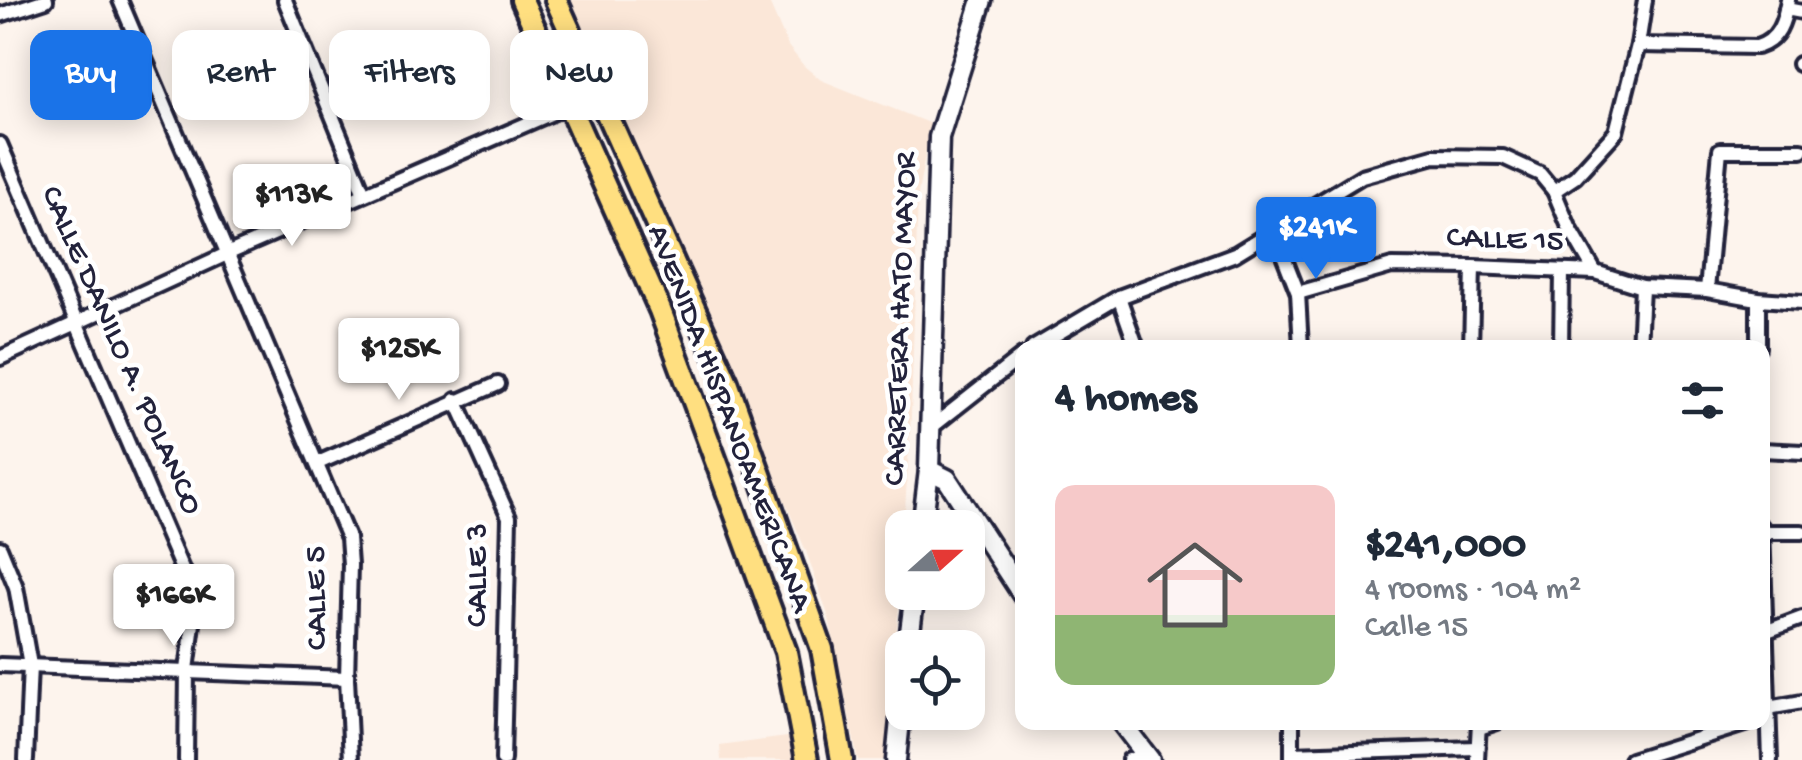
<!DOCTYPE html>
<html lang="en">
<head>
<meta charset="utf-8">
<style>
	body { margin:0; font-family:"Gochi Hand",sans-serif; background:#f2f2f3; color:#1f2937; height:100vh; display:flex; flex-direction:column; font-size:38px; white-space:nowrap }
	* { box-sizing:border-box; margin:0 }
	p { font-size:32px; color:#747a83 }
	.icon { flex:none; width:55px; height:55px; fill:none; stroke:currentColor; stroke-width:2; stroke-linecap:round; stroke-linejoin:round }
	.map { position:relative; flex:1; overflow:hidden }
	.drawer { position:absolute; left:1015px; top:340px; width:755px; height:390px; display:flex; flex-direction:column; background:#fff; border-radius:20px; box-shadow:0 5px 25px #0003 }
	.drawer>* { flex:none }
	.banner { position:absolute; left:30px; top:30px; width:835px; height:90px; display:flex; gap:20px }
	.needle { width:65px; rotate:69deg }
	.tools { position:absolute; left:885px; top:510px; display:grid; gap:20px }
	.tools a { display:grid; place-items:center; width:100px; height:100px; border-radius:20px; background:#fff; box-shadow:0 5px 25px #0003; font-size:50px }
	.price { position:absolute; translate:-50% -85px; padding:0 22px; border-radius:10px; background:#fff; color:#222; font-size:32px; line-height:65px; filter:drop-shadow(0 2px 5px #0008) }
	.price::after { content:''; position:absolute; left:50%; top:60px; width:30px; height:22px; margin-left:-15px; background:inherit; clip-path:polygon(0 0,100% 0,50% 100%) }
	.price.on { background:#1a73e8; color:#fff }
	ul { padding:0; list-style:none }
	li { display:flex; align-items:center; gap:30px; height:250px; padding:0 40px }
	li span { display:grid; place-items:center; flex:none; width:280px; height:200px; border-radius:20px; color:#555 }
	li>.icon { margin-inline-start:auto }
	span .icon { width:120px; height:120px; fill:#fffc; stroke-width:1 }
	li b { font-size:42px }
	h2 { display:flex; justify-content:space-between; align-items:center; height:120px; padding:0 40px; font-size:42px }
	.pill { padding:0 35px; border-radius:20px; background:#fff; box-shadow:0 5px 25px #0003; font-size:35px; line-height:90px }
	.pill.on { background:#1a73e8; color:#fff }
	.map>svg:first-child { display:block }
	.built { fill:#fbe7d8 }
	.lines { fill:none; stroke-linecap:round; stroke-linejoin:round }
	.street-casing { stroke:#22223b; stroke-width:20 }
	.secondary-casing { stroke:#22223b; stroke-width:25 }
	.primary-casing { stroke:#22223b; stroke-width:28 }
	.street { stroke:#fff; stroke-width:12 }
	.secondary { stroke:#fff; stroke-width:18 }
	.primary { stroke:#ffdf80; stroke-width:20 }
	.labels { text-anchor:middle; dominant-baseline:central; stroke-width:9; stroke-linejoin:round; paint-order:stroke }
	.street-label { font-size:32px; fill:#22223b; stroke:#fff }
</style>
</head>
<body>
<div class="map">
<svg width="1802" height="760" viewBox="0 0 1802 760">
	<rect width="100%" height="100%" fill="#fdf4ed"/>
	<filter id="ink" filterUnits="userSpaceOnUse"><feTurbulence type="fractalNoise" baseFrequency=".01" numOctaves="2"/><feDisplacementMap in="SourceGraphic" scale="20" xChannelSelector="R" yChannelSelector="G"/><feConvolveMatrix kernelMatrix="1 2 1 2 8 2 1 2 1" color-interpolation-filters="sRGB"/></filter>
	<g filter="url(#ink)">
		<!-- built -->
		<g class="built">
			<path d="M571 0H768L788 46 804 66 821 80 931 124 918 193 911 415 899 605 884 760H858L829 618 806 551Z"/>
			<path d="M802 735 807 760H721L720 746Z"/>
		</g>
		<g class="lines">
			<defs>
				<g id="street">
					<path d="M120 0 348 538 350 565 347 678 351 760"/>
					<path d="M285 0 364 194"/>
					<path d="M1786 9 1802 12"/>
					<path d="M0 15 46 0"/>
					<path d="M1638 45 1757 47C1779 40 1784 22 1788 0"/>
					<path d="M1799 64 1802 65"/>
					<path d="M0 144 190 588 193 624 187 670 186 760"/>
					<path d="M1554 191 1575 177 1616 132 1638 45 1645 0"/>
					<path d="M1273 229 1298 293 1301 348"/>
					<path d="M1707 290 1720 150H1802"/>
					<path d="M1298 293 1392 266 1473 267 1595 272 1642 287 1707 290 1758 299 1802 302"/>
					<path d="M1119 297 1137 348"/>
					<path d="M1758 299V348"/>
					<path d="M1033 348 1119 297 1235 254 1362 176 1434 156 1503 157 1540 174 1554 191 1569 227 1595 272"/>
					<path d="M1471 348 1473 267"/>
					<path d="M1561 348 1562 271"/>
					<path d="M1639 348 1642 287"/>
					<path d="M0 358 229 253 596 94"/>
					<path d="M456 400 509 517 503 760"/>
					<path d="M928 430 1022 356"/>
					<path d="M1762 450 1802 452"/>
					<path d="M318 463 498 384"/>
					<path d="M1762 527 1770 760"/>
					<path d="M1763 532H1802"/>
					<path d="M0 548 16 587 30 665 26 760"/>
					<path d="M1762 633 1802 618"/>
					<path d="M0 665 347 678"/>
					<path d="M1768 708 1802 702"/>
					<path d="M1292 722V760"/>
					<path d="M1479 728 1497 722"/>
					<path d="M1292 754 1476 748"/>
					<path d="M1129 760 1145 754"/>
					<path d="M1477 760 1479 722"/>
					<path d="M1631 760 1751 722"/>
				</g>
				<g id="secondary">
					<path d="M929 470 947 479 1022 594"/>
					<path d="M922 528 929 470 939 137 982 0"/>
					<path d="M908 648 915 592"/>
					<path d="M1121 722 1150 760"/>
					<path d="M896 760 902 700"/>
				</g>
				<g id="primary">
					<path d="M522 0 660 310 723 480 786 652 807 760"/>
					<path d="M556 0 727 382 822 649 842 760"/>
				</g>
			</defs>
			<!-- street casing -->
			<use href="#street" class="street-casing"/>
			<!-- secondary casing -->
			<use href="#secondary" class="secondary-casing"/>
			<!-- primary casing -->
			<use href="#primary" class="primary-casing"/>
			<!-- street -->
			<use href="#street" class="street"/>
			<!-- secondary -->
			<use href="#secondary" class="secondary"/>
			<!-- primary -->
			<use href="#primary" class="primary"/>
		</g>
	</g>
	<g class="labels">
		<!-- street labels -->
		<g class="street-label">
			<text transform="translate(1505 241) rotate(2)">CALLE 15</text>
			<text transform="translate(902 319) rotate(-88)">CARRETERA HATO MAYOR</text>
			<text transform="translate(120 351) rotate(66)">CALLE DANILO A. POLANCO</text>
			<text transform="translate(728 419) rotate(69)">AVENIDA HISPANOAMERICANA</text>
			<text transform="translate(479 575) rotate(-90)">CALLE 3</text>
			<text transform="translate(318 598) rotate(-91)">CALLE 5</text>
		</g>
	</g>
</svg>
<div class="tools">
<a><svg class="needle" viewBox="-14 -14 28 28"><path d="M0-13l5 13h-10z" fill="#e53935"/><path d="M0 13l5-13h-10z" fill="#747a83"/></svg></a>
<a><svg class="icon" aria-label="locate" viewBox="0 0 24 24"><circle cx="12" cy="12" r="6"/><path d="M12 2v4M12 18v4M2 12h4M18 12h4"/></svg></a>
</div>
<b class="price" style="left:292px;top:249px">$113K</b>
<b class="price on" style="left:1316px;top:282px">$241K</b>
<b class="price" style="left:399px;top:403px">$125K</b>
<b class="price" style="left:174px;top:649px">$166K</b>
<div class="banner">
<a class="pill on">Buy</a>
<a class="pill">Rent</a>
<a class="pill">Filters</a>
<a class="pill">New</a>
</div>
<section class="drawer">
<h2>4 homes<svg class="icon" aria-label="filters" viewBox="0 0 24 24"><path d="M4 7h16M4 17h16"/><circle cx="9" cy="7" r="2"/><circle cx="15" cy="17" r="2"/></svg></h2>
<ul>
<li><span style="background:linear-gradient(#f6c9c9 65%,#8fb573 0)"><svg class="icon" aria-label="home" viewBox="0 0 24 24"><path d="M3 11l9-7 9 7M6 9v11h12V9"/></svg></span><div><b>$241,000</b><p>4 rooms · 104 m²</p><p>Calle 15</p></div></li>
</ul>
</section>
</div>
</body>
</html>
